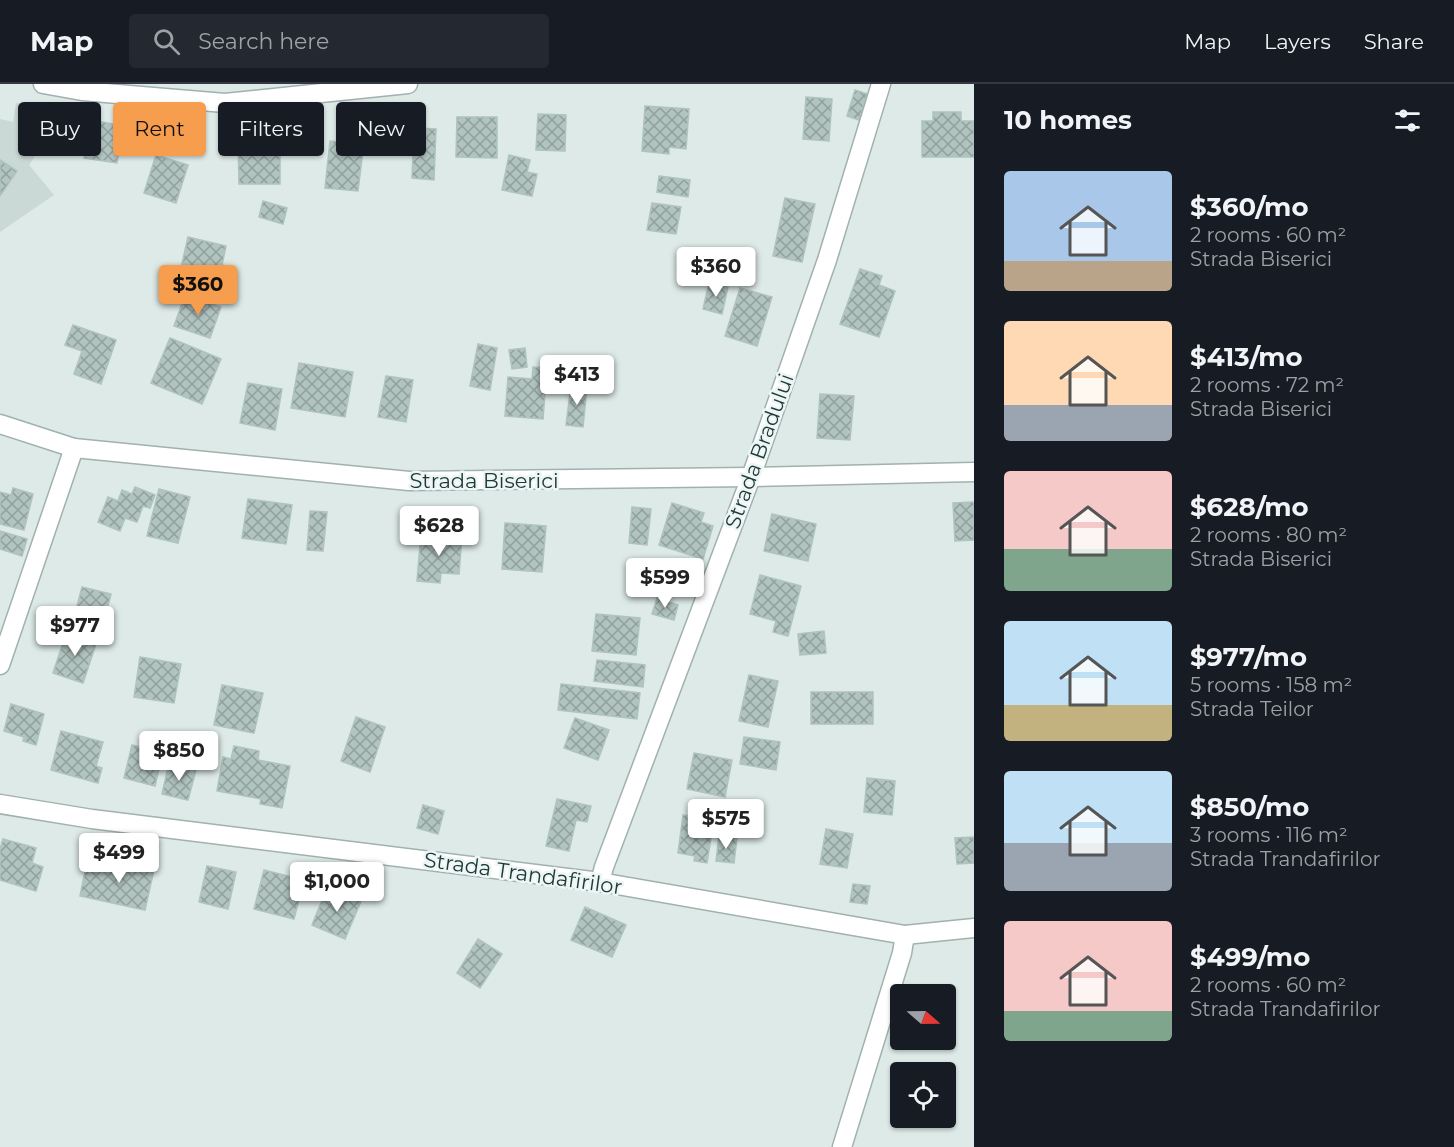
<!DOCTYPE html>
<html lang="en">
<head>
<meta charset="utf-8">
<style>
	body { margin:0; font-family:Montserrat,sans-serif; background:#242831; color:#f1f3f6; height:100vh; display:flex; flex-direction:column; font-size:22px; white-space:nowrap }
	* { box-sizing:border-box; margin:0 }
	p { font-size:20px; color:#9ea1a6 }
	.icon { flex:none; width:33px; height:33px; fill:none; stroke:currentColor; stroke-width:2; stroke-linecap:round; stroke-linejoin:round }
	.map { position:relative; flex:1; overflow:hidden }
	.side { display:flex; flex-direction:column; background:#171b24; width:480px }
	.side>* { flex:none }
	.banner { position:absolute; left:18px; top:18px; width:570px; height:54px; display:flex; gap:12px }
	.needle { width:39px; rotate:110deg }
	.fabs { position:absolute; left:890px; top:900px; display:grid; gap:12px }
	.fabs a { display:grid; place-items:center; width:66px; height:66px; border-radius:6px; background:#171b24; box-shadow:0 2px 4px #0004; font-size:30px }
	.price { position:absolute; translate:-50% -51px; padding:0 14px; border-radius:6px; background:#fff; color:#222; font-size:20px; line-height:39px; filter:drop-shadow(0 2px 3px #0008) }
	.price::after { content:''; position:absolute; left:50%; top:36px; width:18px; height:14px; margin-left:-9px; background:inherit; clip-path:polygon(0 0,100% 0,50% 100%) }
	.price.selected { background:#f69e4e; color:#111 }
	ul { padding:0; list-style:none }
	li { display:flex; align-items:center; gap:18px; height:150px; padding:0 30px }
	li span { display:grid; place-items:center; flex:none; width:168px; height:120px; border-radius:6px; color:#555 }
	li>.icon { margin-inline-start:auto }
	span .icon { width:72px; height:72px; fill:#fffc; stroke-width:1 }
	li b { font-size:26px }
	h2 { display:flex; justify-content:space-between; align-items:center; height:72px; padding:0 30px; font-size:26px }
	.chip { padding:0 21px; border-radius:6px; background:#171b24; box-shadow:0 2px 4px #0004; font-size:21px; line-height:54px }
	.chip.selected { background:#f69e4e; color:#111 }
	header { display:flex; align-items:center; gap:36px; box-sizing:border-box; height:84px; padding:0 30px; background:#171b24; border-bottom:2px solid #363941 }
	header strong { font-size:28px }
	nav { display:flex; gap:33px; margin-inline-start:auto; font-size:21px }
	.search { width:420px; height:54px; background:#242831; display:flex; align-items:center; gap:15px; box-sizing:border-box; padding:0 21px; border-radius:6px; color:#9ea1a6; font-size:22px }
	main { display:flex; flex:1; min-height:0 }
	.map>svg:first-child { display:block }
	.built { fill:#cbd9d6 }
	.building { fill:url(#building-cross-hatch); stroke:#afc3bf; stroke-width:1.5 }
	.lines { fill:none; stroke-linecap:round; stroke-linejoin:round }
	.minor-casing { stroke:#a0b1af; stroke-width:21 }
	.minor { stroke:#fff; stroke-width:18 }
	.labels { text-anchor:middle; dominant-baseline:central; stroke-width:5; stroke-linejoin:round; paint-order:stroke }
	.street-label { font-size:21px; fill:#1e3938; stroke:#edf6f4 }
</style>
</head>
<body>
<header>
<strong>Map</strong>
<div class="search"><svg class="icon" aria-label="search" viewBox="0 0 24 24"><circle cx="10" cy="10" r="6"/><path d="M15 15l6 6"/></svg>Search here</div>
<nav><a>Map</a><a>Layers</a><a>Share</a></nav>
</header>
<main>
<div class="map">
<svg width="974" height="1063" viewBox="0 0 974 1063">
	<defs>
		<pattern id="building-cross-hatch" width="8" height="8" patternUnits="userSpaceOnUse" patternTransform="scale(1.5)"><rect width="8" height="8" fill="#b2c4c0"/><path d="M0 0l8 8M0 8l8-8" fill="none" stroke="#90a09d"/></pattern>
	</defs>
	<rect width="100%" height="100%" fill="#ddeae7"/>
	<!-- built -->
	<path class="built" d="M16 19 67 25 29 81 54 111 0 148V35L13 38Z"/>
	<!-- building -->
	<g class="building">
		<path d="M855 6 867 10 859 36 847 32Z"/>
		<path d="M806 13 832 15 829 57 803 55Z"/>
		<path d="M645 22 689 25 686 65 669 63V70L642 67Z"/>
		<path d="M933 28H961V37H974V73H922V37H933Z"/>
		<path d="M538 30 566 31 565 67 536 66Z"/>
		<path d="M457 33H497V74L456 73Z"/>
		<path d="M91 36 124 42 117 79 84 74Z"/>
		<path d="M344 39 366 41 358 107 325 104 330 57 342 58Z"/>
		<path d="M397 43 436 45 434 96 412 94 413 69 395 68Z"/>
		<path d="M280 53V100H239L238 54Z"/>
		<path d="M156 71 188 81 176 119 144 109Z"/>
		<path d="M509 71 530 76 527 88 537 90 532 112 502 106Z"/>
		<path d="M0 76 17 87 0 112Z"/>
		<path d="M659 92 690 96 688 113 657 108Z"/>
		<path d="M785 114 815 120 802 178 773 172Z"/>
		<path d="M263 117 287 124 283 140 259 133Z"/>
		<path d="M652 119 681 123 676 150 647 146Z"/>
		<path d="M188 153 226 162 222 181 229 183 224 207 178 197Z"/>
		<path d="M860 185 882 192 879 201 895 207 879 253 840 240Z"/>
		<path d="M709 199 728 203 722 230 703 225Z"/>
		<path d="M740 204 772 213 757 262 725 252Z"/>
		<path d="M185 211 221 223 210 254 174 242Z"/>
		<path d="M73 241 116 256 101 300 74 290 82 267 65 261Z"/>
		<path d="M170 254 221 275 202 320 151 299Z"/>
		<path d="M478 260 497 264 490 306 470 302Z"/>
		<path d="M525 264 527 283 512 285 509 266Z"/>
		<path d="M299 279 353 288 345 333 291 324Z"/>
		<path d="M533 283 547 284 543 335 505 332 508 293 532 295Z"/>
		<path d="M386 292 413 296 406 338 378 333Z"/>
		<path d="M248 299 282 305 275 346 240 339Z"/>
		<path d="M571 301 587 303 583 343 566 341Z"/>
		<path d="M820 310 854 312 850 356 817 354Z"/>
		<path d="M135 403 155 411 150 424 143 422 137 438 125 434 120 447 98 438 108 413 118 417 122 406 132 410Z"/>
		<path d="M13 404 33 410 24 446 0 440V408L11 411Z"/>
		<path d="M159 405 190 413 178 459 147 452Z"/>
		<path d="M248 415 292 421 286 460 242 454Z"/>
		<path d="M974 418V456L955 457 953 419Z"/>
		<path d="M672 419 704 429 701 438 713 442 703 475 659 461Z"/>
		<path d="M632 423 651 425 647 461 629 459Z"/>
		<path d="M310 427 327 428 323 467 307 466Z"/>
		<path d="M772 430 816 440 808 477 764 467Z"/>
		<path d="M505 439 546 442 542 488 502 485Z"/>
		<path d="M0 447 27 455 22 472 0 465Z"/>
		<path d="M421 449 462 452 459 490 441 489 440 499 417 497Z"/>
		<path d="M760 491 801 502 788 552 773 548 776 537 750 530Z"/>
		<path d="M82 503 111 510 104 537 75 530Z"/>
		<path d="M657 514 678 521 674 536 652 530Z"/>
		<path d="M596 530 640 534 636 571 592 567Z"/>
		<path d="M67 547 97 557 83 599 53 589Z"/>
		<path d="M824 547 826 569 800 571 798 550Z"/>
		<path d="M140 573 181 580 174 619 134 613Z"/>
		<path d="M597 576 645 581 643 603 594 597Z"/>
		<path d="M749 591 778 597 768 643 739 637Z"/>
		<path d="M561 600 640 609 637 635 558 626Z"/>
		<path d="M222 601 263 609 254 649 214 641Z"/>
		<rect x="811" y="608" width="62" height="32"/>
		<path d="M11 620 44 630 36 661 23 657 24 653 4 647Z"/>
		<path d="M356 633 385 643 370 688 341 677Z"/>
		<path d="M575 634 609 646 598 676 564 664Z"/>
		<path d="M61 647 103 658 96 682 102 684 98 699 51 686Z"/>
		<path d="M744 653 780 658 776 686 740 680Z"/>
		<path d="M132 661 163 668 155 702 124 694Z"/>
		<path d="M234 662 259 667 258 676 290 682 282 724 260 720 261 715 217 707 223 673 231 675Z"/>
		<path d="M694 669 732 676 725 713 687 705Z"/>
		<path d="M169 679 196 686 188 716 162 710Z"/>
		<path d="M867 694 895 697 892 731 864 728Z"/>
		<path d="M557 715 591 722 587 738 576 736 569 767 546 762Z"/>
		<path d="M423 721 444 727 438 750 417 744Z"/>
		<path d="M683 731 714 735 707 779 694 777 695 772 678 769Z"/>
		<path d="M826 745 853 750 847 784 820 780Z"/>
		<path d="M719 752 737 754 734 779 716 777Z"/>
		<path d="M974 753V779L957 780 955 754Z"/>
		<path d="M3 755 36 764 32 779 43 783 36 807 0 796V765Z"/>
		<path d="M131 776 155 781 145 826 80 812 87 778 129 787Z"/>
		<path d="M207 782 236 788 228 825 199 818Z"/>
		<path d="M264 786 304 796 294 835 254 825Z"/>
		<path d="M853 800 870 802 867 820 850 818Z"/>
		<path d="M336 804 362 815 345 855 312 841 325 809 333 812Z"/>
		<path d="M585 823 626 841 612 873 571 856Z"/>
		<path d="M478 855 502 870 480 904 457 889Z"/>
	</g>
	<g class="lines">
		<defs>
			<g id="minor">
				<path d="M43 0 82 7 225 19 408 0"/>
				<path d="M0 340 74 364 409 397 751 393 974 388"/>
				<path d="M0 581 74 364"/>
				<path d="M0 720 92 735 600 798 905 851 974 844"/>
				<path d="M600 798 604 783 751 393 827 176 881 0"/>
				<path d="M842 1063 902 869 905 851"/>
			</g>
		</defs>
		<!-- minor casing -->
		<use href="#minor" class="minor-casing"/>
		<!-- minor -->
		<use href="#minor" class="minor"/>
	</g>
	<g class="labels">
		<!-- street labels -->
		<g class="street-label">
			<text transform="translate(759 367) rotate(-70)">Strada Bradului</text>
			<text x="484" y="396">Strada Biserici</text>
			<text transform="translate(523 789) rotate(8)">Strada Trandafirilor</text>
		</g>
	</g>
</svg>
<div class="fabs">
<a><svg class="needle" viewBox="-14 -14 28 28"><path d="M0-13l5 13h-10z" fill="#e53935"/><path d="M0 13l5-13h-10z" fill="#9ea1a6"/></svg></a>
<a><svg class="icon" aria-label="locate" viewBox="0 0 24 24"><circle cx="12" cy="12" r="6"/><path d="M12 2v4M12 18v4M2 12h4M18 12h4"/></svg></a>
</div>
<b class="price" style="left:716px;top:214px">$360</b>
<b class="price selected" style="left:198px;top:232px">$360</b>
<b class="price" style="left:577px;top:322px">$413</b>
<b class="price" style="left:439px;top:473px">$628</b>
<b class="price" style="left:665px;top:525px">$599</b>
<b class="price" style="left:75px;top:573px">$977</b>
<b class="price" style="left:179px;top:698px">$850</b>
<b class="price" style="left:726px;top:766px">$575</b>
<b class="price" style="left:119px;top:800px">$499</b>
<b class="price" style="left:337px;top:829px">$1,000</b>
<div class="banner">
<a class="chip">Buy</a>
<a class="chip selected">Rent</a>
<a class="chip">Filters</a>
<a class="chip">New</a>
</div>
</div>
<section class="side">
<h2>10 homes<svg class="icon" aria-label="filters" viewBox="0 0 24 24"><path d="M4 7h16M4 17h16"/><circle cx="9" cy="7" r="2"/><circle cx="15" cy="17" r="2"/></svg></h2>
<ul>
<li><span style="background:linear-gradient(#a9c7e8 75%,#b9a48a 0)"><svg class="icon" aria-label="home" viewBox="0 0 24 24"><path d="M3 11l9-7 9 7M6 9v11h12V9"/></svg></span><div><b>$360/mo</b><p>2 rooms · 60 m²</p><p>Strada Biserici</p></div></li>
<li><span style="background:linear-gradient(#ffd9b3 70%,#9aa5b1 0)"><svg class="icon" aria-label="home" viewBox="0 0 24 24"><path d="M3 11l9-7 9 7M6 9v11h12V9"/></svg></span><div><b>$413/mo</b><p>2 rooms · 72 m²</p><p>Strada Biserici</p></div></li>
<li><span style="background:linear-gradient(#f6c9c9 65%,#7fa58c 0)"><svg class="icon" aria-label="home" viewBox="0 0 24 24"><path d="M3 11l9-7 9 7M6 9v11h12V9"/></svg></span><div><b>$628/mo</b><p>2 rooms · 80 m²</p><p>Strada Biserici</p></div></li>
<li><span style="background:linear-gradient(#bfe0f5 70%,#c2b280 0)"><svg class="icon" aria-label="home" viewBox="0 0 24 24"><path d="M3 11l9-7 9 7M6 9v11h12V9"/></svg></span><div><b>$977/mo</b><p>5 rooms · 158 m²</p><p>Strada Teilor</p></div></li>
<li><span style="background:linear-gradient(#bfe0f5 60%,#9aa5b1 0)"><svg class="icon" aria-label="home" viewBox="0 0 24 24"><path d="M3 11l9-7 9 7M6 9v11h12V9"/></svg></span><div><b>$850/mo</b><p>3 rooms · 116 m²</p><p>Strada Trandafirilor</p></div></li>
<li><span style="background:linear-gradient(#f6c9c9 75%,#7fa58c 0)"><svg class="icon" aria-label="home" viewBox="0 0 24 24"><path d="M3 11l9-7 9 7M6 9v11h12V9"/></svg></span><div><b>$499/mo</b><p>2 rooms · 60 m²</p><p>Strada Trandafirilor</p></div></li>
</ul>
</section>
</main>
</body>
</html>
